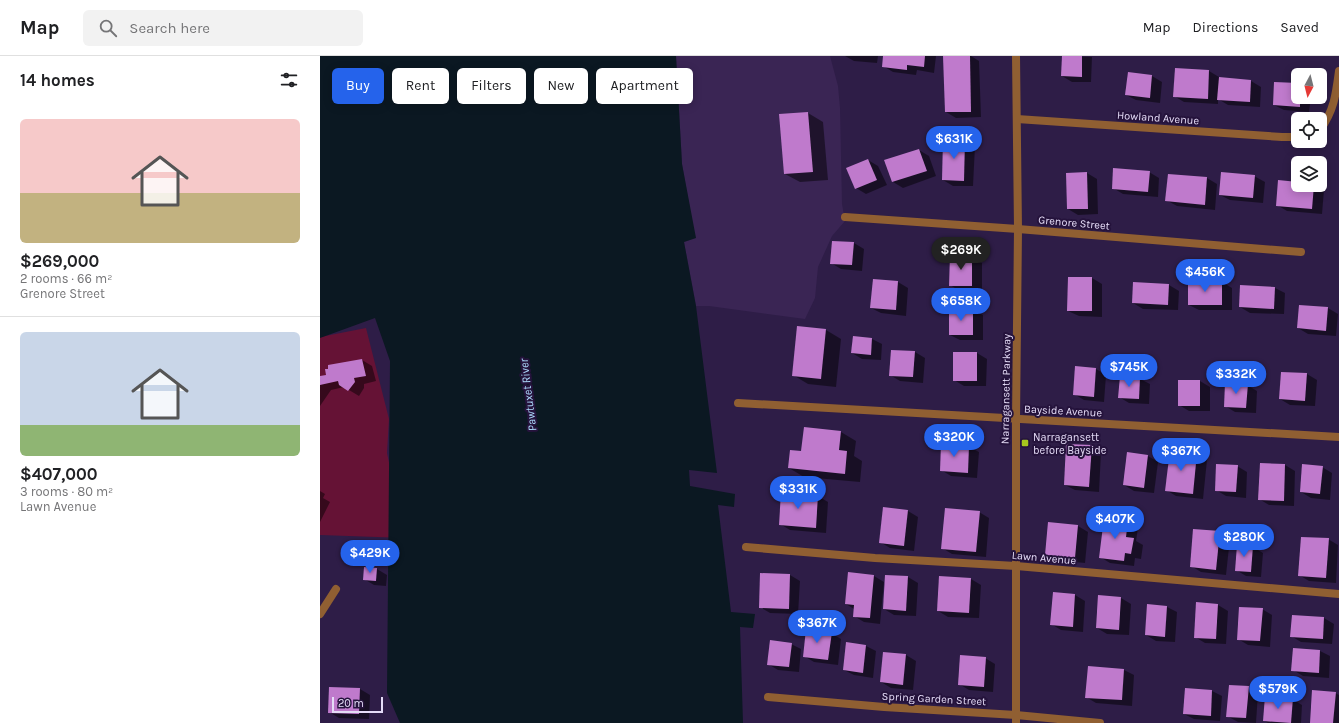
<!DOCTYPE html>
<html lang="en">
<head>
<meta charset="utf-8">
<style>
	body { margin:0; font-family:Karla,sans-serif; background:#f2f2f2; color:#202124; height:100vh; display:flex; flex-direction:column; font-size:15px; white-space:nowrap }
	* { box-sizing:border-box; margin:0 }
	p { font-size:13px; color:#757577 }
	.icon { flex:none; width:22px; height:22px; fill:none; stroke:currentColor; stroke-width:2; stroke-linecap:round; stroke-linejoin:round }
	.map { position:relative; flex:1; overflow:hidden }
	.panel { display:flex; flex-direction:column; background:#fff; width:320px }
	.panel>* { flex:none }
	.guide { position:absolute; left:12px; top:12px; width:380px; height:36px; display:flex; gap:8px }
	.needle { width:26px; rotate:187deg }
	.controls { position:absolute; left:971px; top:12px; display:grid; gap:8px }
	.controls a { display:grid; place-items:center; width:36px; height:36px; border-radius:6px; background:#fff; box-shadow:0 2px 10px #0003; font-size:20px }
	.scale { position:absolute; left:12px; bottom:10px; width:51px; box-sizing:border-box; padding-left:4px; border:2px solid #e5dcf7; border-top:0; font-size:11px; line-height:14px; white-space:nowrap; color:#e5dcf7; -webkit-text-stroke:3px #25133c; paint-order:stroke }
	.price { position:absolute; translate:-50% -34px; padding:0 9px; border-radius:14px; background:#2563eb; color:#fff; font-size:13px; line-height:26px; filter:drop-shadow(0 1px 2px #0008) }
	.price::after { content:''; position:absolute; left:50%; top:24px; width:12px; height:9px; margin-left:-6px; background:inherit; clip-path:polygon(0 0,100% 0,50% 100%) }
	.price.current { background:#222; color:#fff }
	ul { padding:0; list-style:none }
	li { display:grid; align-content:center; gap:8px; height:212px; padding:0 20px }
	li+li { border-top:1px solid #e0e0e0 }
	li span { display:grid; place-items:center; height:124px; border-radius:6px; color:#555 }
	li>.icon { margin-inline-start:auto }
	span .icon { width:72px; height:72px; fill:#fffc; stroke-width:1 }
	li b { font-size:17px }
	h2 { display:flex; justify-content:space-between; align-items:center; height:48px; padding:0 20px; font-size:17px }
	.tag { padding:0 14px; border-radius:6px; background:#fff; box-shadow:0 2px 10px #0003; font-size:14px; line-height:36px }
	.tag.current { background:#2563eb; color:#fff }
	header { display:flex; align-items:center; gap:24px; box-sizing:border-box; height:56px; padding:0 20px; background:#fff; border-bottom:1px solid #e0e0e0 }
	header strong { font-size:19px }
	nav { display:flex; gap:22px; margin-inline-start:auto; font-size:14px }
	.search { width:280px; height:36px; background:#f2f2f2; display:flex; align-items:center; gap:10px; box-sizing:border-box; padding:0 14px; border-radius:6px; color:#757577; font-size:15px }
	main { display:flex; flex:1; min-height:0 }
	.map>svg:first-child { display:block }
	.built { fill:#3a2554 }
	.green { fill:#651235 }
	.water { fill:#0b1822 }
	.shadow { fill:#0007 }
	.building { fill:#bf7acc }
	.lines { fill:none; stroke-linecap:round; stroke-linejoin:round }
	.minor { stroke:#905f32; stroke-width:8 }
	.tertiary { stroke:#905f32; stroke-width:8 }
	.poi-dot { fill:#a7c71e; stroke:#25133c; stroke-width:1.5 }
	.labels { text-anchor:middle; dominant-baseline:central; stroke-width:4; stroke-linejoin:round; paint-order:stroke }
	.street-label { font-size:11px; fill:#e5dcf7; stroke:#25133c }
	.poi-label { font-size:11px; fill:#e5dcf7; stroke:#25133c; text-anchor:start }
	.water-label { font-size:12px; font-style:italic; fill:#addbfd; stroke:#25133c }
</style>
</head>
<body>
<header>
<strong>Map</strong>
<div class="search"><svg class="icon" aria-label="search" viewBox="0 0 24 24"><circle cx="10" cy="10" r="6"/><path d="M15 15l6 6"/></svg>Search here</div>
<nav><a>Map</a><a>Directions</a><a>Saved</a></nav>
</header>
<main>
<section class="panel">
<h2>14 homes<svg class="icon" aria-label="filters" viewBox="0 0 24 24"><path d="M4 7h16M4 17h16"/><circle cx="9" cy="7" r="2"/><circle cx="15" cy="17" r="2"/></svg></h2>
<ul>
<li><span style="background:linear-gradient(#f6c9c9 60%,#c2b280 0)"><svg class="icon" aria-label="home" viewBox="0 0 24 24"><path d="M3 11l9-7 9 7M6 9v11h12V9"/></svg></span><div><b>$269,000</b><p>2 rooms · 66 m²</p><p>Grenore Street</p></div></li>
<li><span style="background:linear-gradient(#c9d6e8 75%,#8fb573 0)"><svg class="icon" aria-label="home" viewBox="0 0 24 24"><path d="M3 11l9-7 9 7M6 9v11h12V9"/></svg></span><div><b>$407,000</b><p>3 rooms · 80 m²</p><p>Lawn Avenue</p></div></li>
</ul>
</section>
<div class="map">
<svg width="1019" height="667" viewBox="0 0 1019 667">
	<rect width="100%" height="100%" fill="#2e1d47"/>
	<!-- built -->
	<path class="built" d="M356 0H510L518 30 520 52 522 148 525 165 512 180 498 211 495 242 485 263 389 250H376L364 186 375 182 362 108Z"/>
	<!-- green -->
	<path class="green" d="M46 272 69 363 67 397 85 482 0 479V281Z"/>
	<!-- water -->
	<path class="water" d="M0 0H356L362 108 376 182 364 186 376 250 397 417 369 414 370 430 415 438 414 451 398 449 411 556 435 558 433 572 420 571 423 667H80L67 637 70 305 55 262 0 282Z"/>
	<!-- shadow -->
	<g class="shadow">
		<path d="M525 0H558L557 7 534 5Z"/>
		<path d="M565 0H616L614 17 597 14 596 19 573 16 563 10Z"/>
		<path d="M624 0H651L659 5 661 61 636 62 626 56Z"/>
		<path d="M743 0 772 1 771 26H752L742 20Z"/>
		<path d="M855 13 889 15 899 21V23L931 25 941 31 940 51 908 49 898 43V48L864 46 854 40Z"/>
		<path d="M809 17 832 20 842 26 840 47 816 44 806 39Z"/>
		<path d="M978 28V41H991L989 56 964 54 954 49Z"/>
		<path d="M488 57 503 66 508 124 480 126 465 118Z"/>
		<path d="M645 85 655 90 653 130H633L623 124Z"/>
		<path d="M599 94 609 100 616 120 583 132 573 126Z"/>
		<path d="M548 104 558 110 567 129 546 138 536 132Z"/>
		<path d="M829 116 839 122 838 141 803 138 793 132Z"/>
		<path d="M767 117 777 123 778 158 758 159 748 153Z"/>
		<path d="M934 120 945 126 943 147 910 144 900 139Z"/>
		<path d="M887 122 897 128 895 154 857 150 846 144Z"/>
		<path d="M978 127V129H995L1004 134 1002 158 967 155 957 149Z"/>
		<path d="M534 187 544 193 542 215 521 213 511 207Z"/>
		<path d="M631 200 652 201 662 207V236L640 235 630 229Z"/>
		<path d="M749 222H772L782 228V261L759 260 748 255Z"/>
		<path d="M554 224 578 226 588 232 586 260 561 257 551 252Z"/>
		<path d="M902 226 912 232V254H879L869 249Z"/>
		<path d="M849 229 859 235 858 254 823 253 813 247Z"/>
		<path d="M921 230 955 232 965 237 964 258 930 257 920 251Z"/>
		<path d="M1008 252 1018 258 1016 280 988 278 978 272Z"/>
		<path d="M630 254H653L663 259V284H640L630 279Z"/>
		<path d="M478 272 506 274 521 283 516 331 488 328 473 319Z"/>
		<path d="M534 281 552 283 562 288 561 304 542 303 532 297Z"/>
		<path d="M595 296 605 302 603 327 580 325 570 319Z"/>
		<path d="M657 297 667 303 666 330H644L634 324Z"/>
		<path d="M42 304 52 310 56 325 44 328V332L39 340 24 331 11 334 0 350V321L7 320 10 313 9 310Z"/>
		<path d="M756 311 776 313 786 319 784 346 764 344 754 338Z"/>
		<path d="M962 317 987 318 997 324 995 350 970 349 960 343Z"/>
		<path d="M820 323 830 328 829 348 809 347 799 341Z"/>
		<path d="M859 325H880L890 331V355H869L859 349Z"/>
		<path d="M927 329 937 335 936 357 915 356 905 350Z"/>
		<path d="M521 376 536 385 534 400 542 405 540 426 484 421 469 412 482 396Z"/>
		<path d="M771 390 781 396 779 436 755 434 745 429Z"/>
		<path d="M649 391 659 396 657 422 631 420 621 414Z"/>
		<path d="M850 395 877 398 887 404 883 443 856 440 846 434Z"/>
		<path d="M828 400 838 406 834 437 814 435 804 429Z"/>
		<path d="M941 408 965 409 975 415 974 450 949 449 939 443Z"/>
		<path d="M917 410 927 416 926 442 906 440 896 434Z"/>
		<path d="M1002 411 1012 417 1010 444 991 442 981 436Z"/>
		<path d="M0 435 5 438 3 442 10 446 0 466Z"/>
		<path d="M462 437 498 440 508 446 506 477 470 474 460 468Z"/>
		<path d="M564 452 588 455 598 461 594 495 570 492 560 486Z"/>
		<path d="M659 456 669 462 666 501 632 498 622 492Z"/>
		<path d="M785 463 808 466 818 472 816 485 823 489 821 503 815 502 814 510 790 507 780 501Z"/>
		<path d="M729 467 758 470 768 476 765 507 736 504 726 499Z"/>
		<path d="M900 476 910 482 906 519 881 516 871 510Z"/>
		<path d="M1008 483 1018 489 1016 527 989 525 979 519Z"/>
		<path d="M933 491 943 497 941 521 926 520 916 514Z"/>
		<path d="M45 512 57 513 67 519 66 530 54 529 44 523Z"/>
		<path d="M529 518 554 520 564 526 560 568 544 566 534 560V553L526 548Z"/>
		<path d="M470 519 480 525 478 558 450 557 440 551Z"/>
		<path d="M588 521 598 527 596 560 574 559 564 553Z"/>
		<path d="M651 523 661 529 659 562 628 561 618 555Z"/>
		<path d="M755 539 765 545 763 576 741 574 731 568Z"/>
		<path d="M779 540 801 542 811 548 809 579 787 578 777 572Z"/>
		<path d="M898 549 908 555 906 588 885 587 875 581Z"/>
		<path d="M847 551 857 556 855 586 836 585 826 579Z"/>
		<path d="M942 553 952 559 950 591 928 589 918 583Z"/>
		<path d="M1004 562 1014 568 1012 588 981 586 971 580Z"/>
		<path d="M511 577 521 583 518 609 494 606 484 600Z"/>
		<path d="M527 587 546 590 556 595 553 622 534 619 524 614Z"/>
		<path d="M471 588 481 593 479 616 458 614 448 608Z"/>
		<path d="M974 593 1000 595 1010 600 1009 622 983 620 973 614Z"/>
		<path d="M586 599 596 605 593 634 571 632 561 626Z"/>
		<path d="M665 602 675 608 673 636 649 634 639 628Z"/>
		<path d="M804 614 814 619 812 650 776 647 766 641Z"/>
		<path d="M928 631 938 637 936 667 918 666 907 660Z"/>
		<path d="M40 633 50 639 49 663 19 662 9 656Z"/>
		<path d="M866 633 892 635 902 640 900 665 874 663 864 658Z"/>
		<path d="M1015 637 1019 639V667H991Z"/>
		<path d="M972 643 982 649 981 667H948L944 665Z"/>
	</g>
	<!-- building -->
	<g class="building">
		<path d="M563 0H605L604 11 587 9V14L562 11Z"/>
		<path d="M623 0H650L651 56H625Z"/>
		<path d="M742 0H762V21L741 20Z"/>
		<path d="M855 12 889 14 888 43 853 41Z"/>
		<path d="M808 16 832 19 830 42 805 39Z"/>
		<path d="M899 21 931 24 930 46 897 44Z"/>
		<path d="M954 26 978 27V41H980V51L953 49Z"/>
		<path d="M488 56 493 116 464 118 459 58Z"/>
		<path d="M623 83 645 84 644 125 622 124Z"/>
		<path d="M599 93 607 115 572 126 564 104Z"/>
		<path d="M548 103 557 124 535 133 526 112Z"/>
		<path d="M793 112 830 115 828 136 792 133Z"/>
		<path d="M767 116 768 153H747L746 117Z"/>
		<path d="M901 116 935 119 933 142 899 139Z"/>
		<path d="M848 118 887 121 885 149 845 145Z"/>
		<path d="M958 124 978 126V129H994L992 153 956 150Z"/>
		<path d="M512 185 534 186 532 209 510 208Z"/>
		<path d="M630 199 652 200V230H629Z"/>
		<path d="M748 221H772V255H747Z"/>
		<path d="M553 223 578 225 576 254 550 252Z"/>
		<rect x="868" y="225" width="34" height="24"/>
		<path d="M813 226 849 228 848 249 812 247Z"/>
		<path d="M920 229 955 231 954 253 919 251Z"/>
		<path d="M979 249 1008 251 1006 275 977 272Z"/>
		<rect x="629" y="253" width="24" height="26"/>
		<path d="M477 270 506 273 501 323 472 320Z"/>
		<path d="M533 280 552 282 551 299 531 297Z"/>
		<path d="M571 294 595 295 593 321 569 320Z"/>
		<rect x="633" y="296" width="24" height="29"/>
		<path d="M42 303 46 320 34 322 35 326 28 335 19 329 18 325 0 329V320L6 319 5 313H8V309Z"/>
		<path d="M755 310 776 312 774 341 753 339Z"/>
		<path d="M961 316 987 317 985 345 959 343Z"/>
		<path d="M800 320 820 322 819 343 798 342Z"/>
		<rect x="858" y="324" width="22" height="26"/>
		<path d="M905 327 928 328 926 352 904 351Z"/>
		<path d="M484 371 521 375 519 394 527 395 525 418 468 412 470 394 481 395Z"/>
		<path d="M621 388 649 390 648 417 620 415Z"/>
		<path d="M746 388 772 389 769 431 744 429Z"/>
		<path d="M850 394 877 397 873 438 845 435Z"/>
		<path d="M807 396 828 399 824 432 803 429Z"/>
		<path d="M940 407 965 408 964 445 938 444Z"/>
		<path d="M896 408 918 409 916 436 895 435Z"/>
		<path d="M982 408 1003 410 1000 438 980 436Z"/>
		<path d="M461 436 498 439 496 472 459 469Z"/>
		<path d="M563 451 588 454 584 490 559 487Z"/>
		<path d="M625 452 660 455 656 496 621 493Z"/>
		<path d="M784 462 808 465 806 481 814 482 811 498 805 497 804 505 779 502Z"/>
		<path d="M728 466 758 469 755 502 725 499Z"/>
		<path d="M873 473 900 475 896 514 870 511Z"/>
		<path d="M981 481 1009 482 1006 522 978 520Z"/>
		<path d="M917 489 933 490 931 516 915 515Z"/>
		<path d="M44 511 57 512 56 525 43 524Z"/>
		<path d="M528 516 554 519 550 562 533 561 534 549 525 548Z"/>
		<path d="M440 517 470 518 469 553 439 552Z"/>
		<path d="M565 519 588 520 586 555 563 553Z"/>
		<path d="M619 520 651 522 649 557 617 555Z"/>
		<path d="M733 536 755 538 753 571 730 569Z"/>
		<path d="M778 539 801 541 799 574 776 572Z"/>
		<path d="M876 546 898 548 896 583 874 582Z"/>
		<path d="M827 548 847 550 845 581 825 579Z"/>
		<path d="M919 551 943 552 940 585 917 584Z"/>
		<path d="M972 559 1004 561 1003 583 970 581Z"/>
		<path d="M486 573 512 576 508 604 483 601Z"/>
		<path d="M450 584 472 587 469 611 447 609Z"/>
		<path d="M526 586 546 589 543 617 523 614Z"/>
		<path d="M973 592 1000 594 999 617 971 615Z"/>
		<path d="M563 596 586 598 583 629 560 626Z"/>
		<path d="M640 599 666 601 664 631 638 629Z"/>
		<path d="M768 610 804 613 802 644 765 642Z"/>
		<path d="M909 629 929 630 926 662 906 661Z"/>
		<path d="M9 631 40 632 39 658 8 657Z"/>
		<path d="M865 632 892 634 891 660 863 658Z"/>
		<path d="M992 634 1016 636 1013 667H990Z"/>
		<path d="M945 640 973 642 971 667 943 665Z"/>
	</g>
	<g class="lines">
		<!-- minor -->
		<g class="minor">
			<path d="M697 63 962 81H978"/>
			<path d="M1000 74C1014 55 1016 38 1019 15"/>
			<path d="M525 161 698 173 981 196"/>
			<path d="M418 347 1019 381"/>
			<path d="M426 491 555 502 696 510 1019 538"/>
			<path d="M0 558 16 533"/>
			<path d="M448 641 564 651 696 659 780 667"/>
		</g>
		<!-- tertiary -->
		<path class="tertiary" d="M696 667V364L698 173 696 0"/>
	</g>
	<!-- markers -->
	<rect class="poi-dot" x="701" y="383" width="8" height="8" rx="2"/>
	<g class="labels">
		<!-- street labels -->
		<g class="street-label">
			<text transform="translate(838 62) rotate(4)">Howland Avenue</text>
			<text transform="translate(754 167) rotate(5)">Grenore Street</text>
			<text transform="translate(686 333) rotate(-89)">Narragansett Parkway</text>
			<text transform="translate(743 355) rotate(3)">Bayside Avenue</text>
			<text transform="translate(724 502) rotate(5)">Lawn Avenue</text>
			<text transform="translate(614 643) rotate(3)">Spring Garden Street</text>
		</g>
		<!-- poi labels -->
		<g class="poi-label">
			<text x="713" y="381">Narragansett<tspan x="713" dy="13">before Bayside</tspan></text>
		</g>
		<!-- water labels -->
		<g class="water-label">
			<text transform="translate(208 339) rotate(-97)">Pawtuxet River</text>
		</g>
	</g>
</svg>
<div class="controls">
<a><svg class="needle" viewBox="-14 -14 28 28"><path d="M0-13l5 13h-10z" fill="#e53935"/><path d="M0 13l5-13h-10z" fill="#757577"/></svg></a>
<a><svg class="icon" aria-label="locate" viewBox="0 0 24 24"><circle cx="12" cy="12" r="6"/><path d="M12 2v4M12 18v4M2 12h4M18 12h4"/></svg></a>
<a><svg class="icon" aria-label="layers" viewBox="0 0 24 24"><path d="M12 4l9 5-9 5-9-5zM3 14l9 5 9-5"/></svg></a>
</div>
<div class="scale">20 m</div>
<b class="price" style="left:634px;top:104px">$631K</b>
<b class="price current" style="left:641px;top:215px">$269K</b>
<b class="price" style="left:885px;top:237px">$456K</b>
<b class="price" style="left:641px;top:266px">$658K</b>
<b class="price" style="left:809px;top:332px">$745K</b>
<b class="price" style="left:916px;top:339px">$332K</b>
<b class="price" style="left:634px;top:402px">$320K</b>
<b class="price" style="left:861px;top:416px">$367K</b>
<b class="price" style="left:478px;top:454px">$331K</b>
<b class="price" style="left:795px;top:484px">$407K</b>
<b class="price" style="left:924px;top:502px">$280K</b>
<b class="price" style="left:50px;top:518px">$429K</b>
<b class="price" style="left:497px;top:588px">$367K</b>
<b class="price" style="left:958px;top:654px">$579K</b>
<div class="guide">
<a class="tag current">Buy</a>
<a class="tag">Rent</a>
<a class="tag">Filters</a>
<a class="tag">New</a>
<a class="tag">Apartment</a>
</div>
</div>
</main>
</body>
</html>
